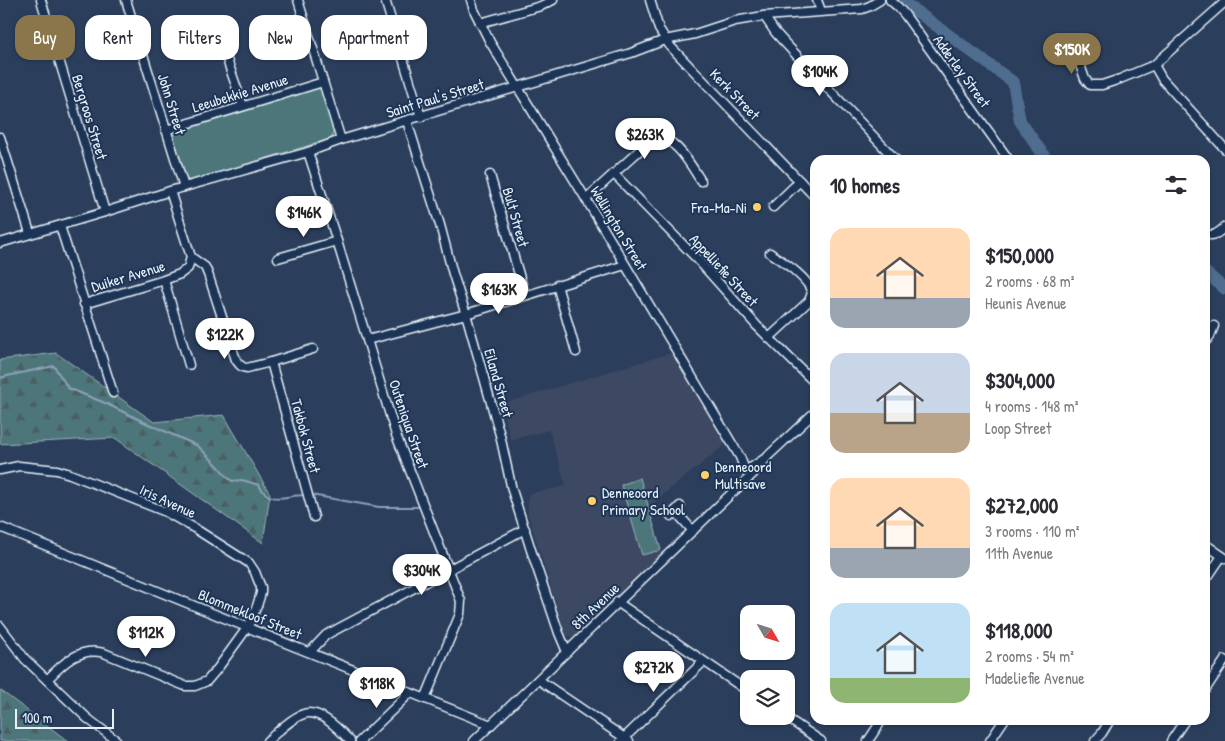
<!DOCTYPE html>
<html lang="en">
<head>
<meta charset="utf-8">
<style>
	body { margin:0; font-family:"Patrick Hand",sans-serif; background:#f7f7f7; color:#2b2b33; height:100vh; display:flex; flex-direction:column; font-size:19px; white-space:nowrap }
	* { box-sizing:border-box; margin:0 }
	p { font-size:16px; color:#7c7c81 }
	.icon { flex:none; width:28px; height:28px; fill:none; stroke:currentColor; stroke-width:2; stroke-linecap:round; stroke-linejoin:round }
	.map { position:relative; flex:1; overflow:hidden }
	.panel { position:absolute; left:810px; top:155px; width:400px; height:570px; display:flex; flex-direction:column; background:#fff; border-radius:15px; box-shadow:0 1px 4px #0004 }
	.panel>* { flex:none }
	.guide { position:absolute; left:15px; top:15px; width:475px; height:45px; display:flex; gap:10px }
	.needle { width:32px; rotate:129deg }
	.fabs { position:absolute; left:740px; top:605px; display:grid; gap:10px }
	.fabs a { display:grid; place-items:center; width:55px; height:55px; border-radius:10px; background:#fff; box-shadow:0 1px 4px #0004; font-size:25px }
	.scale { position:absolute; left:15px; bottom:12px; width:99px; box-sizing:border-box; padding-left:5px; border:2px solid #e8f1f8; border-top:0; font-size:14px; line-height:18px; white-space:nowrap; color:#e8f1f8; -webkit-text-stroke:4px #1d3557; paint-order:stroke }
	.price { position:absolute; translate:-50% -42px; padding:0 11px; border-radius:18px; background:#fff; color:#222; font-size:16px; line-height:32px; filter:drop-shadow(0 1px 2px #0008) }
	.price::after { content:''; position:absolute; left:50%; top:30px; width:15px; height:11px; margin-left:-8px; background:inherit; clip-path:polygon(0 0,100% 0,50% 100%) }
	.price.on { background:#8a764a; color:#fff }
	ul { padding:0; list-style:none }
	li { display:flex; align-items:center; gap:15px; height:125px; padding:0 20px }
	li span { display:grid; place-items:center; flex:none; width:140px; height:100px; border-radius:15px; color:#555 }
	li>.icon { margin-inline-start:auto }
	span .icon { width:60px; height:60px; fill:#fffc; stroke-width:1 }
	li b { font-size:21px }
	h2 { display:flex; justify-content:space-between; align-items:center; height:60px; padding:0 20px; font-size:21px }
	.chip { padding:0 18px; border-radius:15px; background:#fff; box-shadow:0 1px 4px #0004; font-size:18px; line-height:45px }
	.chip.on { background:#8a764a; color:#fff }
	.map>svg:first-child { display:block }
	.built { fill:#3c4962 }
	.grass { fill:#4e767a; stroke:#9bb4b9 }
	.forest { fill:url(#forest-firs); stroke:#9bb4b9 }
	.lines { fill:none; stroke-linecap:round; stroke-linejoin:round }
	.stream { stroke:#8ca2b9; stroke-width:2 }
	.river { stroke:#4f6d8f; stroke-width:12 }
	.minor-casing { stroke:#e8f1f8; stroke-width:11 }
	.minor { stroke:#1d3557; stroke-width:8 }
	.poi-dot { fill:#ffd166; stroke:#1d3557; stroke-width:2 }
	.labels { text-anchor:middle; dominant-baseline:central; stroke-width:4; stroke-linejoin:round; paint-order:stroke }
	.street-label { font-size:15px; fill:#e8f1f8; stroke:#1d3557 }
	.poi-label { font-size:15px; fill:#e8f1f8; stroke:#1d3557; text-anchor:start }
</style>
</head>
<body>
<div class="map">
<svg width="1225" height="741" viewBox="0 0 1225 741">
	<defs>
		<pattern id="forest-firs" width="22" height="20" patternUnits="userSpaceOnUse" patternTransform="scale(1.25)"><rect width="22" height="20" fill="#4e767a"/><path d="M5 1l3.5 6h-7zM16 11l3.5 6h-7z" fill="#4a5f62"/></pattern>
	</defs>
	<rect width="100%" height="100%" fill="#2b3e5c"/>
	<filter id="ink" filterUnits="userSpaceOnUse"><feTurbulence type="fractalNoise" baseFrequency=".02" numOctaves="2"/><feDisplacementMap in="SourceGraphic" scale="10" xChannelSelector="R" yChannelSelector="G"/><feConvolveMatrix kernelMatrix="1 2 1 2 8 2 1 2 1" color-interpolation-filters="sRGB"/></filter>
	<g filter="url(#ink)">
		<!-- built -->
		<path class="built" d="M671 353 726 444 648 507 662 554 576 638 566 635 528 514V494L566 486 549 430 511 440 501 404Z"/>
		<!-- grass -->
		<g class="grass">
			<path d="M318 87 321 89 323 92 334 130 332 137 330 139 194 180C189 181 186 179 183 176L172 138 174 131Z"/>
			<path d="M640 478 661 550 642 555 621 485Z"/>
		</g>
		<!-- forest -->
		<g class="forest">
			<path d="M56 353 154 422 224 415 270 494 263 543 115 438 0 444V360Z"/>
			<path d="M0 690 68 741H0Z"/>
		</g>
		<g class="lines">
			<!-- stream -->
			<g class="stream">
				<path d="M0 378 7 376 54 366 68 388 105 403 144 422 198 446 219 467 227 477 232 481 242 480 259 485C270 507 288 494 306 495"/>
				<path d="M311 495 379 507H418"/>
			</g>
			<!-- river -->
			<g class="river">
				<path d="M901 0 1013 82 1020 121 1047 160"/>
				<path d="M1205 272 1225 289"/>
			</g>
			<defs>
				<g id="minor">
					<path d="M41 0 105 212"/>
					<path d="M126 0 184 187"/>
					<path d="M298 0 341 140"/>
					<path d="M385 0 421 117"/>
					<path d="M471 0 474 10 490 42 586 199 740 457 745 470"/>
					<path d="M650 0 659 29 670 46 815 197"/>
					<path d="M817 0 821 11"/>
					<path d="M890 0 898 7 905 15 1009 160"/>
					<path d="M764 16 775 32 784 42 896 160"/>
					<path d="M480 23 541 6 553 0"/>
					<path d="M224 37V51L243 106"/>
					<path d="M1075 51 1085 79 1090 85H1102L1120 79 1154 65 1225 2"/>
					<path d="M1154 65 1162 79 1225 149"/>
					<path d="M407 121 440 225 453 274 468 321 500 435 512 490 532 553 559 633 567 652"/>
					<path d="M166 130 323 82"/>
					<path d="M0 137 30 233"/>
					<path d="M308 152 337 241 396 435 461 601 460 614 425 699"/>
					<path d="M614 174 699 261 757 326 815 383"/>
					<path d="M490 175 525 295"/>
					<path d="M586 199 652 139C672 130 692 167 701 181"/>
					<path d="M773 207 800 181"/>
					<path d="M60 226 113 393"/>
					<path d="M1205 234C1214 237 1218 233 1225 227"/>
					<path d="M0 243 105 212 170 191 308 152 341 140 631 53 665 40 695 34 735 21 764 16 862 9 870 6 880 0"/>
					<path d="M191 257 205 267 208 274 236 360C239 364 241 368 247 368L271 362 313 349"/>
					<path d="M278 258 337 241"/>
					<path d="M164 280 189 365"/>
					<path d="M557 285 576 352"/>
					<path d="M84 304 164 280 180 274 188 268 191 257 170 191"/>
					<path d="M769 338 809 301 812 293C808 277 783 262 770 253"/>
					<path d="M367 340 466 314 625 265"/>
					<path d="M1205 342 1210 336 1214 326"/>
					<path d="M271 362 314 517"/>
					<path d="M749 469 764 459"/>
					<path d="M0 470 19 466 57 470 70 474 166 512 194 528 249 563 255 572 258 580 261 587V593L257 606 247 628 218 668 207 681 195 686H185L104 653C80 646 62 664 47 680"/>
					<path d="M752 475 769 455 815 412"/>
					<path d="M675 511 693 531"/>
					<path d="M671 516 680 506"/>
					<path d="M0 527C163 594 327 660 491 725"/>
					<path d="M1205 544 1225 558"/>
					<path d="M1205 581 1222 556"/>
					<path d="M617 602 749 692"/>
					<path d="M0 626 25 659 87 718 117 741"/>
					<path d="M310 652 326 635 525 529"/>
					<path d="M539 680 629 741"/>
					<path d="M1205 690 1225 660"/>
					<path d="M784 716 821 741"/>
					<path d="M267 741C277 733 296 713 309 713 323 713 341 731 350 741"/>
					<path d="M360 741 410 693"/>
					<path d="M474 741 734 491 749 478"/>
					<path d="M621 741 703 662"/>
					<path d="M868 741 882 720"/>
					<path d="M990 741 1004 720"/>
					<path d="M1095 741 1102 733 1110 720"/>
					<path d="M1171 741 1185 720"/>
				</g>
			</defs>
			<!-- minor casing -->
			<use href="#minor" class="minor-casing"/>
			<!-- minor -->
			<use href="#minor" class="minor"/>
		</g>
	</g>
	<!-- markers -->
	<g class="poi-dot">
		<circle cx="757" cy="207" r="5"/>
		<circle cx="705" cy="475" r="5"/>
		<circle cx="592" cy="501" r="5"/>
	</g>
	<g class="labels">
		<!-- street labels -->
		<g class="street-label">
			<text transform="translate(962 71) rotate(54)">Adderley Street</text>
			<text transform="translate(240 93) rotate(-17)">Leeubekkie Avenue</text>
			<text transform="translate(735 94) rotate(46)">Kerk Street</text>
			<text transform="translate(435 98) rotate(-17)">Saint Paul's Street</text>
			<text transform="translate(172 104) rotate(73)">John Street</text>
			<text transform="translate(90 117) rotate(73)">Bergroos Street</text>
			<text transform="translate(516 217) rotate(74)">Bult Street</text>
			<text transform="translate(619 228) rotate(59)">Wellington Street</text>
			<text transform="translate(724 270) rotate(47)">Appelliefie Street</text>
			<text transform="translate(128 276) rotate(-17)">Duiker Avenue</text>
			<text transform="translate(499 383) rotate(74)">Eiland Street</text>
			<text transform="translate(409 424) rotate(71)">Outeniqua Street</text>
			<text transform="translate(306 436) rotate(75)">Takbok Street</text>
			<text transform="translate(168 501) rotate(25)">Iris Avenue</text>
			<text transform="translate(595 606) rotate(-44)">8th Avenue</text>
			<text transform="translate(250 614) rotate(22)">Blommekloof Street</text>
		</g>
		<!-- poi labels -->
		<g class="poi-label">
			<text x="747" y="207" text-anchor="end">Fra-Ma-Ni</text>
			<text x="715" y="466">Denneoord<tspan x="715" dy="17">Multisave</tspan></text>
			<text x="602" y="492">Denneoord<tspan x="602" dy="17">Primary School</tspan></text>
		</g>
	</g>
</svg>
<div class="fabs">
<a><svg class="needle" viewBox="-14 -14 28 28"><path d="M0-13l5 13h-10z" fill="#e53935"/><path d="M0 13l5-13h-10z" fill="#7c7c81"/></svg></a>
<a><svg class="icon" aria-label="layers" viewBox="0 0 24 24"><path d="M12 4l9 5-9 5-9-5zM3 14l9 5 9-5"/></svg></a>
</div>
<div class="scale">100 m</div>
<b class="price on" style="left:1072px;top:75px">$150K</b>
<b class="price" style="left:820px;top:97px">$104K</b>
<b class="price" style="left:645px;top:160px">$263K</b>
<b class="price" style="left:304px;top:238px">$146K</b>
<b class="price" style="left:499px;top:315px">$163K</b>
<b class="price" style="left:225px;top:360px">$122K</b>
<b class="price" style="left:422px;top:596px">$304K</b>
<b class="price" style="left:146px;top:658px">$112K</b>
<b class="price" style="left:654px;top:693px">$272K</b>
<b class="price" style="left:377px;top:709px">$118K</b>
<div class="guide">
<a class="chip on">Buy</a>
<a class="chip">Rent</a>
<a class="chip">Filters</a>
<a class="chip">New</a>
<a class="chip">Apartment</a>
</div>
<section class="panel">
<h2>10 homes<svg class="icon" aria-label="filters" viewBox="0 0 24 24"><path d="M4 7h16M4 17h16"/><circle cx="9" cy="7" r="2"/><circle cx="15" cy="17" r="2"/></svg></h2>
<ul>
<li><span style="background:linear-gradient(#ffd9b3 70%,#9aa5b1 0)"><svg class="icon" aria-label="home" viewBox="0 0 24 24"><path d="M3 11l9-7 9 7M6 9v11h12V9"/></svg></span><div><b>$150,000</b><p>2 rooms · 68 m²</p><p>Heunis Avenue</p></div></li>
<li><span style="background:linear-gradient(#c9d6e8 60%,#b9a48a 0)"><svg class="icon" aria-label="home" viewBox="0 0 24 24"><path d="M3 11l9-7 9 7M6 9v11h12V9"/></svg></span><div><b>$304,000</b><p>4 rooms · 148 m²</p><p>Loop Street</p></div></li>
<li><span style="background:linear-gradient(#ffd9b3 70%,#9aa5b1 0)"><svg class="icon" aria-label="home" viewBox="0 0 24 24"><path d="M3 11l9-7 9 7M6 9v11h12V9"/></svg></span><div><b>$272,000</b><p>3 rooms · 110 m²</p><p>11th Avenue</p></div></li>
<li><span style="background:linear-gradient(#bfe0f5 75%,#8fb573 0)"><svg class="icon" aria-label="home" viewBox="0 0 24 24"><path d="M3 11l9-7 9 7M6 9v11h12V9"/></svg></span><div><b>$118,000</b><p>2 rooms · 54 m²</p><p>Madeliefie Avenue</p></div></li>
</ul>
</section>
</div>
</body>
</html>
